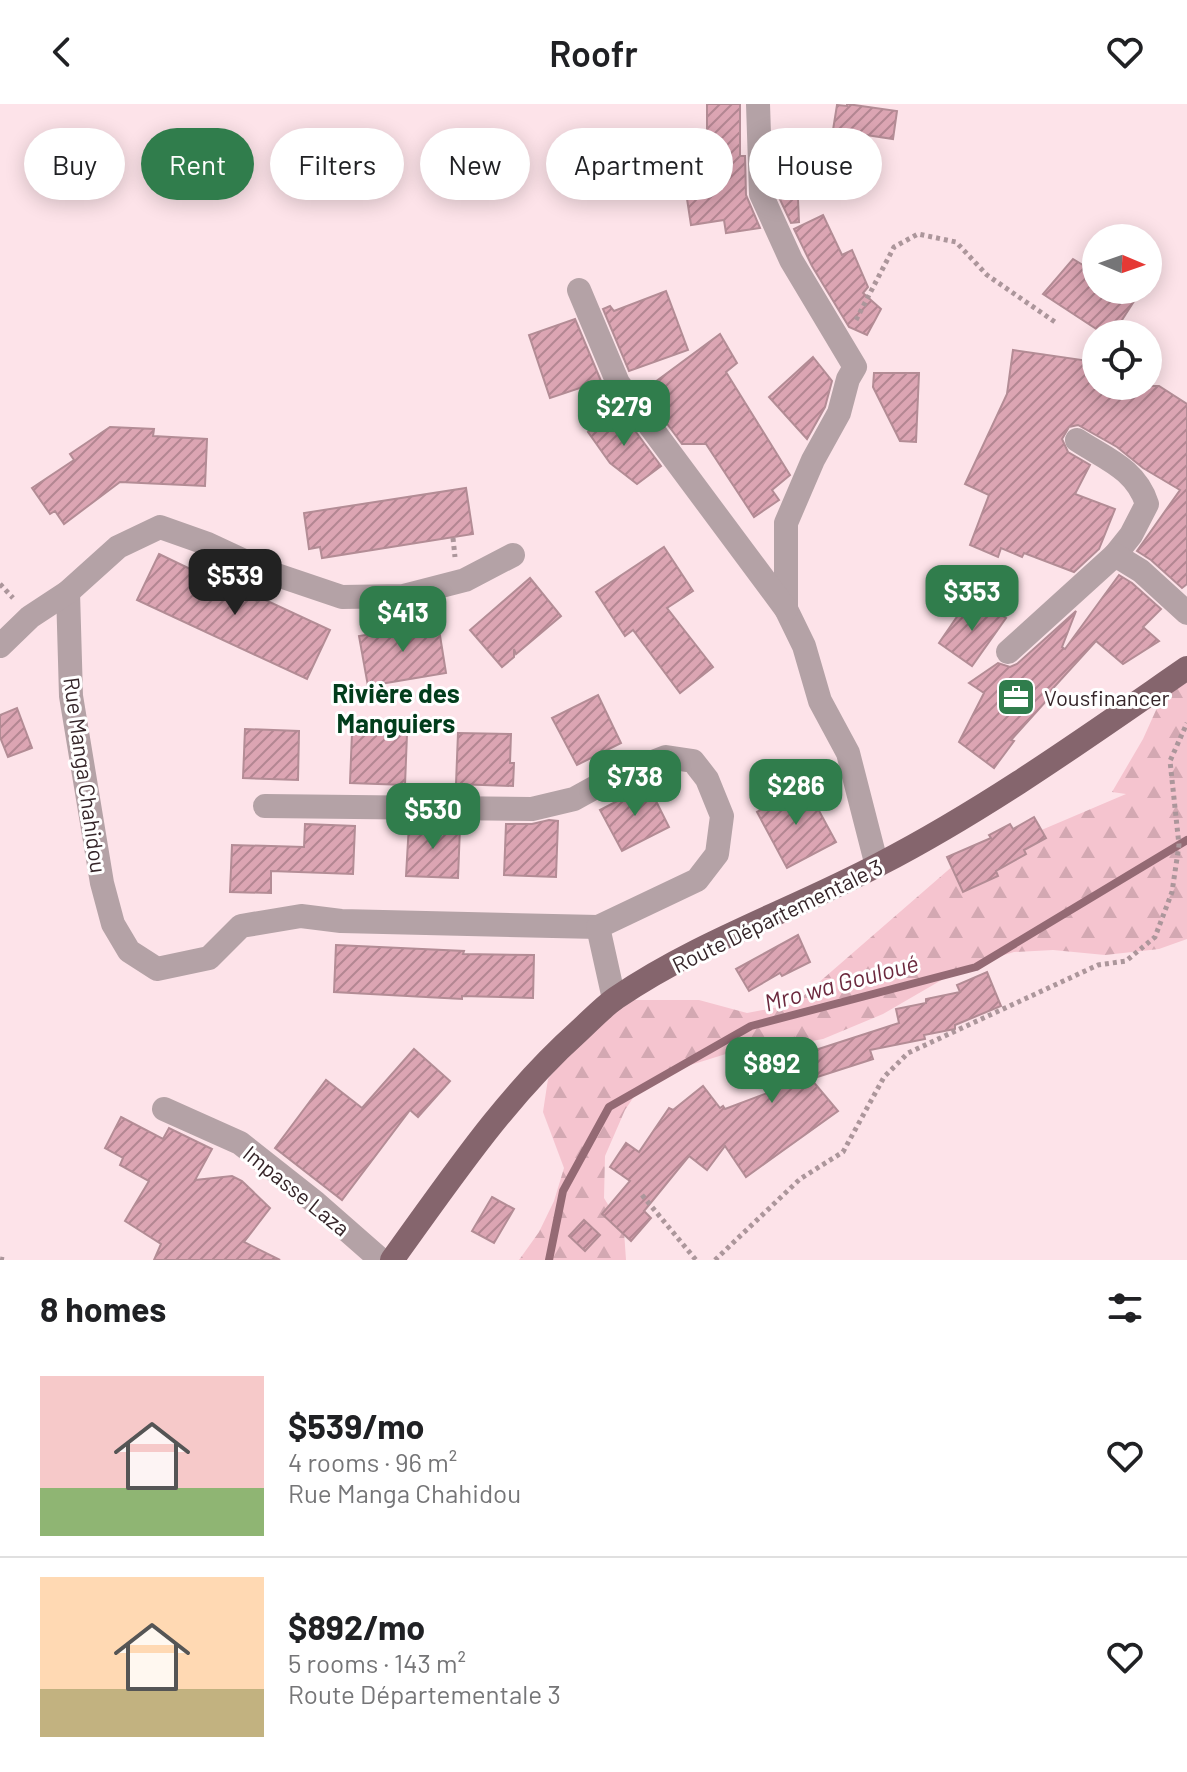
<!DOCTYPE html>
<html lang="en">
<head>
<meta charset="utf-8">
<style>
	body { margin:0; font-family:Barlow,sans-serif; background:#f6f6f6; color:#202124; height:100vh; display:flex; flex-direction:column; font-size:30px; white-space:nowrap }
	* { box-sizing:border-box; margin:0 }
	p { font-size:26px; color:#757577 }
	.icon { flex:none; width:44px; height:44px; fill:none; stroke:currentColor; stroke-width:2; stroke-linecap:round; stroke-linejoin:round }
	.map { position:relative; height:1156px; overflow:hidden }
	.panel { display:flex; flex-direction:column; background:#fff; flex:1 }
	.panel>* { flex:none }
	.hud { position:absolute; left:24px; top:24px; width:1140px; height:72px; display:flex; gap:16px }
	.needle { width:52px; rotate:92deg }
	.buttons { position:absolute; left:1082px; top:120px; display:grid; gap:16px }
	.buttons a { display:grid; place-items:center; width:80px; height:80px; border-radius:50%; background:#fff; box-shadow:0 4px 20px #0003; font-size:40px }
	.price { position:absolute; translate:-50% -68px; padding:0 18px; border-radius:16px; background:#307d4c; color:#fff; font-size:26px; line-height:52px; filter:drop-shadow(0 2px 4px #0008) }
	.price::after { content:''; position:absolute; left:50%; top:48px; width:24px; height:18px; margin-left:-12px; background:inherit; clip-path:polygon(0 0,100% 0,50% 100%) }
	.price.current { background:#222; color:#fff }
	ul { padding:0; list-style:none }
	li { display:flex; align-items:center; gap:24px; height:200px; padding:0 40px }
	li+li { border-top:2px solid #e0e0e0 }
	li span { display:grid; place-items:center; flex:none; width:224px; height:160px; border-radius:0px; color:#555 }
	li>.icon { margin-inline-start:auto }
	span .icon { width:96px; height:96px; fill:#fffc; stroke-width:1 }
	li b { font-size:34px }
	h2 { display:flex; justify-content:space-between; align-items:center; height:96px; padding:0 40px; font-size:34px }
	.pill { padding:0 28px; border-radius:36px; background:#fff; box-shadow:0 4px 20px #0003; font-size:28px; line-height:72px }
	.pill.current { background:#307d4c; color:#fff }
	header { display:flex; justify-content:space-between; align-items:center; height:104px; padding:0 40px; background:#fff; font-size:36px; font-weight:600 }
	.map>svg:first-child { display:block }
	.forest { fill:url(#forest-firs) }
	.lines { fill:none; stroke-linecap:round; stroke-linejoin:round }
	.stream { stroke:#946a74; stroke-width:8 }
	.building { fill:url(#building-hatch); stroke:#b38c95; stroke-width:2 }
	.path { stroke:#ac969b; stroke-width:5; stroke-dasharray:4 4; stroke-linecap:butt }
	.minor { stroke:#b4a2a6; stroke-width:24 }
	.major { stroke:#85656d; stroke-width:24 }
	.labels { text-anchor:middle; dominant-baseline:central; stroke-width:6; stroke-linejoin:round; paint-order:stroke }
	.poi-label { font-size:22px; fill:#352529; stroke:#fff; text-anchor:start }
	.street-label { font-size:22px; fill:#352529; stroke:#fff }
	.water-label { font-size:24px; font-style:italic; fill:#6c2a3f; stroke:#fff }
	.quarter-label { font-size:26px; font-weight:bold; fill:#023d1c; stroke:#fff }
</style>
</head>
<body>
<header><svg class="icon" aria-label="back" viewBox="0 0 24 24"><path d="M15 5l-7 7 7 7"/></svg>Roofr<svg class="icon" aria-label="heart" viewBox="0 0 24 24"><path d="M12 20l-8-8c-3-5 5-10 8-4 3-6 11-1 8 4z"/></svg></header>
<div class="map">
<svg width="1187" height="1156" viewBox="0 0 1187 1156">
	<defs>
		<pattern id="forest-firs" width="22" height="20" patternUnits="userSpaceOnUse" patternTransform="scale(2)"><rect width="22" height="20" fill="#f5c4cf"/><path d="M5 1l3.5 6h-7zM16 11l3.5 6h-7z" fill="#d3a8b2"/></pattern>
		<pattern id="building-hatch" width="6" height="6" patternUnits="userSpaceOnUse" patternTransform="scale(2)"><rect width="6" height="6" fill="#dca5b3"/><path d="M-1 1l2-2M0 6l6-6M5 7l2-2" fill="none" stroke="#b38692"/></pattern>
	</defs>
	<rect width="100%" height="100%" fill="#fde3e9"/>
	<!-- forest -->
	<path class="forest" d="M1187 567V835L1159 845 1105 851 1053 846 1014 848 964 863 883 910 823 935 790 941 758 940 684 963 641 982 625 1006 605 1052 604 1094 624 1127 626 1156H519L539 1128 554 1097 564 1064 543 1008 548 975 576 941 626 896H699L747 909 794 900 962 754 1018 736 1126 690 1112 688 1143 635 1161 595Z"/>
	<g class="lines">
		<!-- stream -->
		<path class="stream" d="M549 1156 563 1087 609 1003 751 922 976 863 1187 736"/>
	</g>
	<!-- building -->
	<g class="building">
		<path d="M707 0H740V52H745L746 91 760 124 726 129 724 116 691 121 684 75 691 74 690 50H707Z"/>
		<path d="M847 0 897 7 893 35 833 26 837 1 847 2Z"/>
		<path d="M796 49 799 118 791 119 776 87 775 50Z"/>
		<path d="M823 111 842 151 852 146 868 183 863 189 881 205 867 231 849 223 812 162 794 125Z"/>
		<path d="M1073 155 1096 169V186H1122L1136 194 1113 230H1104L1043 190Z"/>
		<path d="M666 187 688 246 629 267 603 205 610 202 614 207Z"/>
		<path d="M575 215 601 277 550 294 529 231Z"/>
		<path d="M720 230 737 259 726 268 790 371 772 386 779 396 754 413 706 340H682L643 287Z"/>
		<path d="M1013 246 1096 258V282H1159L1187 300V480L1182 484 1151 456 1137 447 1180 386 1143 364 1117 343 1078 321 1069 323 1062 335 1068 348 1090 361 1075 390 1115 405 1099 445 1074 468 1024 449 1022 453 1001 444 998 453 970 441 989 391 965 380 1007 290Z"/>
		<path d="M813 253 832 277 825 303 807 335 769 293Z"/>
		<path d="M874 269H919L916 338 900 337 873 283Z"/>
		<path d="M619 305 661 362 637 380 610 359 588 328Z"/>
		<path d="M110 323 154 325 153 332 207 335 205 382 120 378 64 420 55 407 50 410 32 384 74 356 70 350Z"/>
		<path d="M466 384 473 430 322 454 320 443 309 445 304 409Z"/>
		<path d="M664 443 693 487 667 504 713 563 680 589 633 526 625 532 596 488Z"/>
		<path d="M159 450 257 497 259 493 330 526 307 575 137 496Z"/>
		<path d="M1119 471 1132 479 1161 505 1143 523 1159 537 1123 560 1096 537 1045 593 1048 595 1011 636 1014 637 994 664 959 638 984 589 969 579 998 559 1010 563 1017 560 1076 507 1062 543 1065 545Z"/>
		<path d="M530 474 561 512 516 550 514 545V553L502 563 470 526Z"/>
		<path d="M979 498 1006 514 972 562 939 539 963 504 971 510Z"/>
		<path d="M438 519 446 569 368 582 359 532Z"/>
		<path d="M598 591 621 639 577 661 552 614Z"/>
		<path d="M17 604 32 644 8 653 0 633V611Z"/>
		<path d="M245 625 299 627 298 676 243 674Z"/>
		<path d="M352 628 407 630 405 681 350 679Z"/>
		<path d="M458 629 511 630 510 659H514L513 682 456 680Z"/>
		<path d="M648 681 669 723 622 747 600 706Z"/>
		<path d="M805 681 836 738 787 764 757 708Z"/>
		<path d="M1034 713 1046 734 1024 746 1026 750 996 767 998 772 963 788 947 753 991 734 989 731 1010 720 1013 725Z"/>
		<path d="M549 716 558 717 556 773 504 771 506 720H532Z"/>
		<path d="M305 720 355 722 353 770 271 767V789L230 788 232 741 304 743Z"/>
		<path d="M409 720 460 723 458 774 406 772Z"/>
		<path d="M798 831 810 858 782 872 780 869 749 887 736 865Z"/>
		<path d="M336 841 464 847 463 850 534 851 533 894 462 892V895L334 888Z"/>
		<path d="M987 868 1001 902 955 921V925L924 931 925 935 870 946 873 955 811 975 838 1007 746 1073 725 1042 707 1066 689 1052 644 1107 651 1114 631 1137 602 1110 630 1077 610 1063 626 1039 639 1048 669 1004 673 1006 703 982 720 1004 723 1002 725 1005 783 983 765 953 794 934 803 950 899 919 896 905 926 899V895L960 888 957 881Z"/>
		<path d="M414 945 450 977 418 1013 410 1006 342 1096 275 1044 326 976 362 1004Z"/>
		<path d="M121 1013 163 1035 169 1024 212 1045 195 1076 232 1072 242 1077 270 1104 244 1138 280 1156H154L161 1140 125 1117 149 1077 120 1061 123 1054 105 1044Z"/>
		<path d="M492 1093 514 1105 494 1139 472 1127Z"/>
		<path d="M584 1116 600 1131 585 1147 569 1132Z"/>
	</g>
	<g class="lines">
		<!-- path -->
		<g class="path">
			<path d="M856 216 894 143 918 130 956 138 987 171 1055 218"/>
			<path d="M453 434 455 453"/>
			<path d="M0 480 13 494"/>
			<path d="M642 1091 696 1156"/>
			<path d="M0 1155 6 1156"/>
			<path d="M715 1156 800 1075 843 1048 884 973 908 949 1098 861 1126 857 1155 833 1172 788 1179 741 1170 657 1187 619"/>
		</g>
		<!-- minor -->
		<g class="minor">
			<path d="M758 0 761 90 791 156 855 263 848 275 839 309 813 356 786 419V505L804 542 820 597 848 649 877 762"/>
			<path d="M579 186 618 279 786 505"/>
			<path d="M1077 336C1106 355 1136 365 1147 400L1131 431 1115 451"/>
			<path d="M68 488 71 592 102 779 113 820 129 847 157 865 209 854 241 822 301 812 341 817 598 823"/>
			<path d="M0 542 30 513 68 488 118 443 160 423 208 440 268 468 342 493 403 492 465 476 513 451"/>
			<path d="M1008 548 1115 451 1141 467 1187 509"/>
			<path d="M265 702 532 705 574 695 612 674 666 653 693 657 707 675 722 712 717 750 697 776 598 823 614 895"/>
			<path d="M164 1005 240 1039 316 1099 381 1156"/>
		</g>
		<!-- major -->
		<path class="major" d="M392 1156C450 1076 505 993 579 927 591 916 603 903 616 894 698 838 793 806 880 760 988 704 1087 633 1187 564"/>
	</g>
	<!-- icons -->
	<defs>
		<symbol id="office-square" viewBox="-11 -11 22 22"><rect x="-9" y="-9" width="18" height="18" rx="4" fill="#307d4c" stroke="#fff"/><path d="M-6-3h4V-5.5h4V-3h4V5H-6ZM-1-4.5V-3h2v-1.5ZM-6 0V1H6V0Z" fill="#fff"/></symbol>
	</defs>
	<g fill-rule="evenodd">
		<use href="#office-square" x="994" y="571" width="44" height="44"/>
	</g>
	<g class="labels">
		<!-- poi labels -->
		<g class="poi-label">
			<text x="1044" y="593">Vousfinancer</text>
		</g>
		<!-- street labels -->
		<g class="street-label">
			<text transform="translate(86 671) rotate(82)">Rue Manga Chahidou</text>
			<text transform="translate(777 811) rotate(-26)">Route Départementale 3</text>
			<text transform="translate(297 1086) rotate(39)">Impasse Laza</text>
		</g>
		<!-- water labels -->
		<g class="water-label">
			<text transform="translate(841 878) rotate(-15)">Mro wa Gouloué</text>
		</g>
		<!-- quarter labels -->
		<g class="quarter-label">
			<text x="396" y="588">Rivière des<tspan x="396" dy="30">Manguiers</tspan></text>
		</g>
	</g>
</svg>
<div class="buttons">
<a><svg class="needle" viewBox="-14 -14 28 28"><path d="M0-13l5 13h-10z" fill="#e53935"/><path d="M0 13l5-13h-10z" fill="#757577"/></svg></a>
<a><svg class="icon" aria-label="locate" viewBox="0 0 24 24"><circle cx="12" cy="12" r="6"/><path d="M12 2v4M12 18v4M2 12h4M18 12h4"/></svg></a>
</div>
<b class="price" style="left:624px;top:344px">$279</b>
<b class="price current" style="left:235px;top:513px">$539</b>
<b class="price" style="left:972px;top:529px">$353</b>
<b class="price" style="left:403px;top:550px">$413</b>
<b class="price" style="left:635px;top:714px">$738</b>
<b class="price" style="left:796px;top:723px">$286</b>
<b class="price" style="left:433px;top:747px">$530</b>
<b class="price" style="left:772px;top:1001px">$892</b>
<div class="hud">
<a class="pill">Buy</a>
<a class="pill current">Rent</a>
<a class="pill">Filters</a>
<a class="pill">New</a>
<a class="pill">Apartment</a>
<a class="pill">House</a>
</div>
</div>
<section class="panel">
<h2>8 homes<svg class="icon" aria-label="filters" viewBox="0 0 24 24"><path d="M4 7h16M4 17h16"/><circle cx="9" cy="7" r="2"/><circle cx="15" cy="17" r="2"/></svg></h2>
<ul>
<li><span style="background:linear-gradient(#f6c9c9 70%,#8fb573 0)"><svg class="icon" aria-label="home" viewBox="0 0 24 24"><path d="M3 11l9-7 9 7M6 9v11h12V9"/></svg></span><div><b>$539/mo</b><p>4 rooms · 96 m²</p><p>Rue Manga Chahidou</p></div><svg class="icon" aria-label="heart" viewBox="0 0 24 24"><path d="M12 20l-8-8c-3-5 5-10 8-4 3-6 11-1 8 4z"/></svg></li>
<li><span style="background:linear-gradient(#ffd9b3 70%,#c2b280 0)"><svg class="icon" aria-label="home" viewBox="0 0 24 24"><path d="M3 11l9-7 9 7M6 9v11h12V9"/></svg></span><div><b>$892/mo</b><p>5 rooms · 143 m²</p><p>Route Départementale 3</p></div><svg class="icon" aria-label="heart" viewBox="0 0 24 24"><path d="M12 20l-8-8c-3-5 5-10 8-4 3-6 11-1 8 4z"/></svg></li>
</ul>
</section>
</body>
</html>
